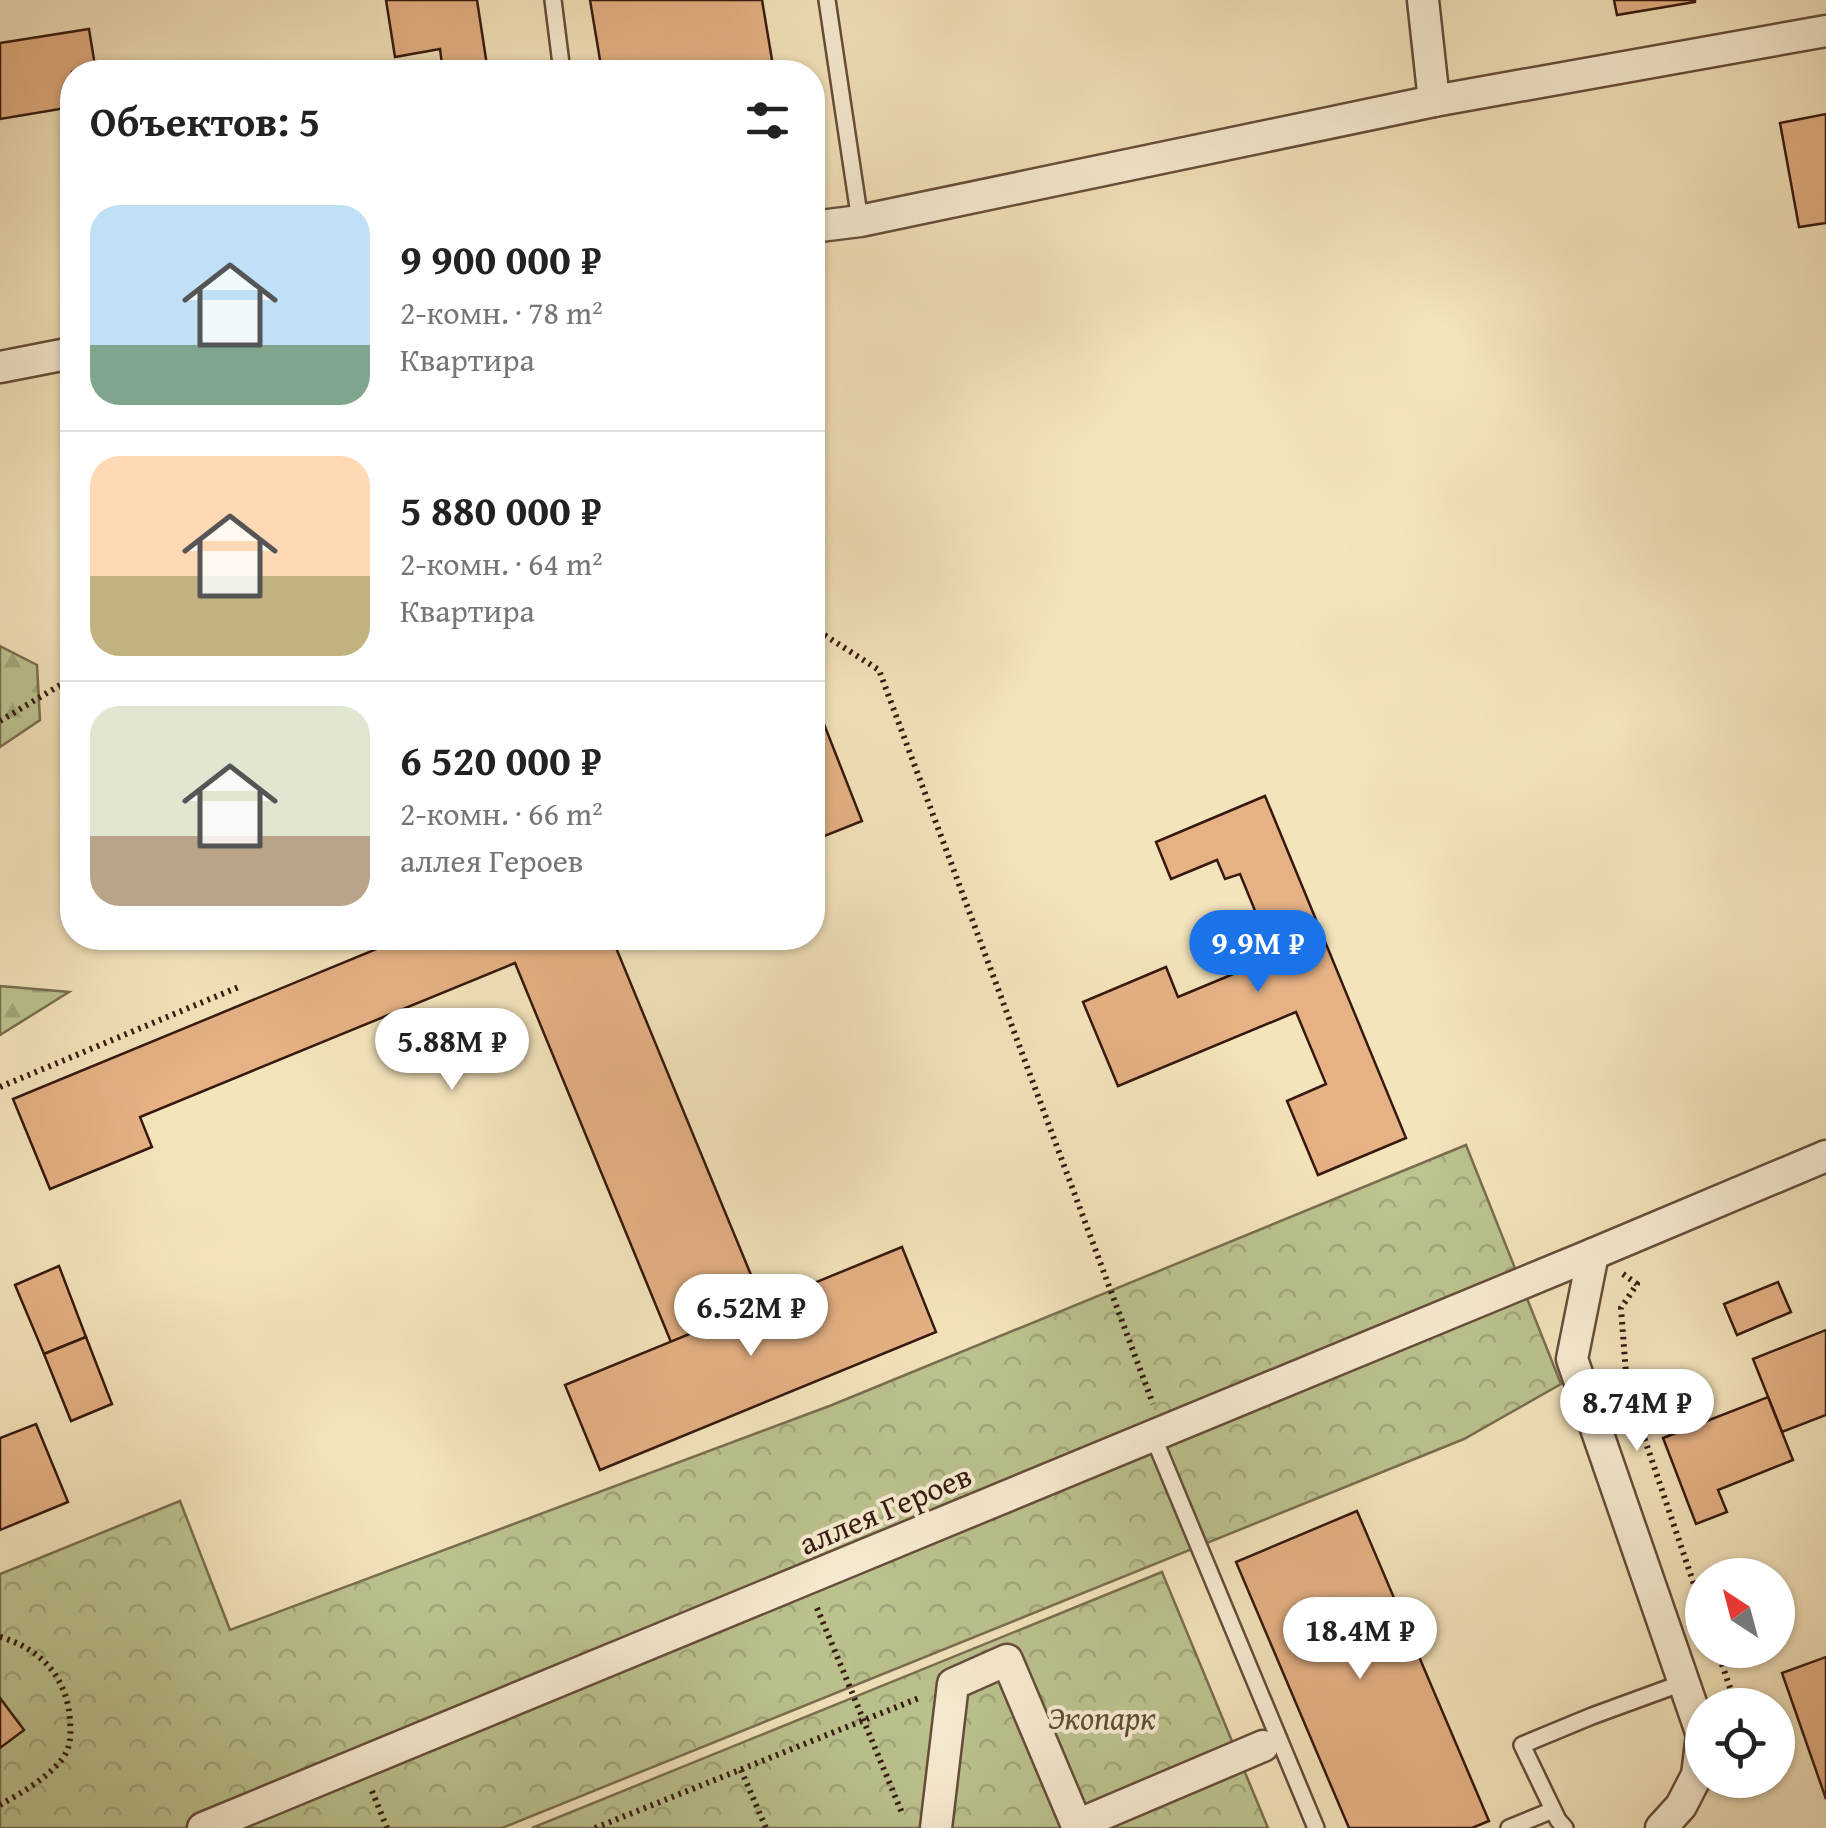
<!DOCTYPE html>
<html lang="ru">
<head>
<meta charset="utf-8">
<style>
	body { margin:0; font-family:"Gentium Book Plus",serif; background:#f2f2f2; color:#222; height:100vh; display:flex; flex-direction:column; font-size:38px; white-space:nowrap }
	* { box-sizing:border-box; margin:0 }
	p { font-size:32px; color:#767676 }
	.icon { flex:none; width:55px; height:55px; fill:none; stroke:currentColor; stroke-width:2; stroke-linecap:round; stroke-linejoin:round }
	.map { position:relative; flex:1; overflow:hidden }
	.details { position:absolute; left:60px; top:60px; width:765px; height:890px; display:flex; flex-direction:column; background:#fff; border-radius:40px; box-shadow:0 2px 8px #0004 }
	.details>* { flex:none }
	.needle { width:65px; rotate:324deg }
	.tools { position:absolute; left:1685px; top:1558px; display:grid; gap:20px }
	.tools a { display:grid; place-items:center; width:110px; height:110px; border-radius:50%; background:#fff; box-shadow:0 2px 8px #0004; font-size:50px }
	.price { position:absolute; translate:-50% -85px; padding:0 22px; border-radius:35px; background:#fff; color:#222; font-size:32px; line-height:65px; filter:drop-shadow(0 2px 5px #0008) }
	.price::after { content:''; position:absolute; left:50%; top:60px; width:30px; height:22px; margin-left:-15px; background:inherit; clip-path:polygon(0 0,100% 0,50% 100%) }
	.price.on { background:#1a73e8; color:#fff }
	ul { padding:0; list-style:none }
	li { display:flex; align-items:center; gap:30px; height:250px; padding:0 30px }
	li+li { border-top:2px solid #e0e0e0 }
	li span { display:grid; place-items:center; flex:none; width:280px; height:200px; border-radius:30px; color:#555 }
	li>.icon { margin-inline-start:auto }
	span .icon { width:120px; height:120px; fill:#fffc; stroke-width:1 }
	li b { font-size:42px }
	h2 { display:flex; justify-content:space-between; align-items:center; height:120px; padding:0 30px; font-size:42px }
	.map>svg:first-child { display:block }
	.forest { fill:url(#forest-firs); stroke:#796e50; stroke-width:2.5 }
	.park { fill:url(#park-crowns); stroke:#796e50; stroke-width:2.5 }
	.building { fill:#e5b185; stroke:#36190f; stroke-width:2.5 }
	.lines { fill:none; stroke-linecap:round; stroke-linejoin:round }
	.lane-casing { stroke:#664c3a; stroke-width:20 }
	.street-casing { stroke:#664c3a; stroke-width:35 }
	.path { stroke:#36190f; stroke-width:6; stroke-dasharray:2.5 5; stroke-linecap:butt }
	.lane { stroke:#f8edd3; stroke-width:15 }
	.street { stroke:#f8edd3; stroke-width:30 }
	.labels { text-anchor:middle; dominant-baseline:central; stroke-width:8; stroke-linejoin:round; paint-order:stroke }
	.street-label { font-size:32px; fill:#36190f; stroke:#f8edd3 }
	.park-label { font-size:32px; font-style:italic; fill:#5e4c36; stroke:#f8edd3 }
</style>
</head>
<body>
<div class="map">
<svg width="1826" height="1828" viewBox="0 0 1826 1828">
	<defs>
		<pattern id="forest-firs" width="22" height="20" patternUnits="userSpaceOnUse" patternTransform="scale(2.5)"><rect width="22" height="20" fill="#bcc490"/><path d="M5 1l3.5 6h-7zM16 11l3.5 6h-7z" fill="#a2a87b"/></pattern>
		<pattern id="park-crowns" width="20" height="18" patternUnits="userSpaceOnUse" patternTransform="scale(2.5)"><rect width="20" height="18" fill="#bcc490"/><path d="M2 6a3 3 0 1 1 6 0M12 15a3 3 0 1 1 6 0" fill="none" stroke="#a2a87b"/></pattern>
	</defs>
	<rect width="100%" height="100%" fill="#f4e4bc"/>
	<filter id="stains"><feTurbulence type="fractalNoise" baseFrequency=".002" numOctaves="4"/><feColorMatrix values="0 0 0 0 .2 0 0 0 0 .09 0 0 0 0 .02 0 0 0 .5 -.17"/></filter>
	<radialGradient id="worn" r=".72"><stop offset=".6" stop-color="#630" stop-opacity="0"/><stop offset="1" stop-color="#630" stop-opacity=".3"/></radialGradient>
	<!-- forest -->
	<g class="forest">
		<path d="M0 646 37 665 40 720 0 747Z"/>
		<path d="M0 986 69 992 0 1035Z"/>
	</g>
	<!-- park -->
	<g class="park">
		<path d="M1466 1145 1561 1384 1464 1439 502 1828H0V1574L180 1501 230 1630 832 1405Z"/>
		<path d="M1162 1572 1268 1828H532Z"/>
	</g>
	<!-- building -->
	<g class="building">
		<path d="M386 0H477L488 72H443L440 49 395 57Z"/>
		<path d="M590 0H762L774 72H602Z"/>
		<path d="M1614 0H1695V2L1617 15Z"/>
		<path d="M89 29 96 72H72V107L0 119V43Z"/>
		<path d="M1826 114V223L1799 227 1780 123Z"/>
		<path d="M822 719 862 821 812 841V723Z"/>
		<path d="M1265 796 1406 1138 1318 1175 1287 1101 1326 1084 1296 1012 1118 1086 1083 1002 1166 967 1178 997 1274 957 1240 874 1225 879 1217 860 1171 879 1156 842Z"/>
		<path d="M403 938H612L763 1304 671 1342 515 963 140 1117 152 1147 50 1189 13 1099Z"/>
		<path d="M902 1247 936 1332 600 1470 565 1385Z"/>
		<path d="M59 1266 86 1337 44 1354 15 1285Z"/>
		<path d="M1778 1282 1791 1312 1737 1335 1724 1304Z"/>
		<path d="M1826 1330V1415L1782 1432 1753 1359Z"/>
		<path d="M86 1337 112 1404 71 1421 44 1354Z"/>
		<path d="M1768 1397 1793 1460 1718 1490 1727 1512 1696 1524 1663 1438Z"/>
		<path d="M36 1424 68 1502 0 1530V1438Z"/>
		<path d="M1357 1511 1489 1821 1472 1828H1349L1236 1562Z"/>
		<path d="M1826 1657V1799L1782 1673Z"/>
		<path d="M0 1698 24 1730 0 1748Z"/>
	</g>
	<g class="lines">
		<defs>
			<g id="lane">
				<path d="M553 0 562 72"/>
				<path d="M827 0 860 221"/>
				<path d="M1153 1436 1316 1828"/>
				<path d="M1509 1828 1553 1810"/>
				<path d="M1565 1828 1558 1820 1522 1745 1592 1716 1685 1682"/>
			</g>
			<g id="street">
				<path d="M1423 0 1434 101"/>
				<path d="M812 227 860 221 1434 101 1826 31"/>
				<path d="M0 367 72 353"/>
				<path d="M1077 1825 1263 1746"/>
				<path d="M203 1828 1593 1254"/>
				<path d="M936 1828 953 1684 1007 1660 1078 1828"/>
				<path d="M1661 1828 1681 1806 1697 1775 1702 1735 1572 1359 1593 1254 1826 1156"/>
			</g>
		</defs>
		<!-- lane casing -->
		<use href="#lane" class="lane-casing"/>
		<!-- street casing -->
		<use href="#street" class="street-casing"/>
		<!-- path -->
		<g class="path">
			<path d="M812 627 879 670 1153 1404"/>
			<path d="M0 721 72 678"/>
			<path d="M0 1087 241 986"/>
			<path d="M1623 1274 1637 1284 1621 1308 1627 1387 1702 1608"/>
			<path d="M817 1608 902 1813"/>
			<path d="M0 1637C40 1648 68 1678 70 1721 71 1734 71 1746 63 1758 48 1778 21 1793 0 1805"/>
			<path d="M1717 1650 1736 1705"/>
			<path d="M741 1770 766 1828"/>
			<path d="M372 1791 387 1828"/>
			<path d="M595 1828 919 1698"/>
		</g>
		<!-- lane -->
		<use href="#lane" class="lane"/>
		<!-- street -->
		<use href="#street" class="street"/>
	</g>
	<g class="labels">
		<!-- street labels -->
		<g class="street-label">
			<text transform="translate(885 1509) rotate(-23)">аллея Героев</text>
		</g>
		<!-- park labels -->
		<g class="park-label">
			<text x="1102" y="1717">Экопарк</text>
		</g>
	</g>
	<rect width="100%" height="100%" filter="url(#stains)"/>
	<rect width="100%" height="100%" fill="url(#worn)"/>
</svg>
<div class="tools">
<a><svg class="needle" viewBox="-14 -14 28 28"><path d="M0-13l5 13h-10z" fill="#e53935"/><path d="M0 13l5-13h-10z" fill="#767676"/></svg></a>
<a><svg class="icon" aria-label="locate" viewBox="0 0 24 24"><circle cx="12" cy="12" r="6"/><path d="M12 2v4M12 18v4M2 12h4M18 12h4"/></svg></a>
</div>
<b class="price on" style="left:1258px;top:995px">9.9M ₽</b>
<b class="price" style="left:452px;top:1093px">5.88M ₽</b>
<b class="price" style="left:751px;top:1359px">6.52M ₽</b>
<b class="price" style="left:1637px;top:1454px">8.74M ₽</b>
<b class="price" style="left:1360px;top:1682px">18.4M ₽</b>
<section class="details">
<h2>Объектов: 5<svg class="icon" aria-label="filters" viewBox="0 0 24 24"><path d="M4 7h16M4 17h16"/><circle cx="9" cy="7" r="2"/><circle cx="15" cy="17" r="2"/></svg></h2>
<ul>
<li><span style="background:linear-gradient(#bfe0f5 70%,#7fa58c 0)"><svg class="icon" aria-label="home" viewBox="0 0 24 24"><path d="M3 11l9-7 9 7M6 9v11h12V9"/></svg></span><div><b>9 900 000 ₽</b><p>2-комн. · 78 m²</p><p>Квартира</p></div></li>
<li><span style="background:linear-gradient(#ffd9b3 60%,#c2b280 0)"><svg class="icon" aria-label="home" viewBox="0 0 24 24"><path d="M3 11l9-7 9 7M6 9v11h12V9"/></svg></span><div><b>5 880 000 ₽</b><p>2-комн. · 64 m²</p><p>Квартира</p></div></li>
<li><span style="background:linear-gradient(#dfe7d0 65%,#b9a48a 0)"><svg class="icon" aria-label="home" viewBox="0 0 24 24"><path d="M3 11l9-7 9 7M6 9v11h12V9"/></svg></span><div><b>6 520 000 ₽</b><p>2-комн. · 66 m²</p><p>аллея Героев</p></div></li>
</ul>
</section>
</div>
</body>
</html>
